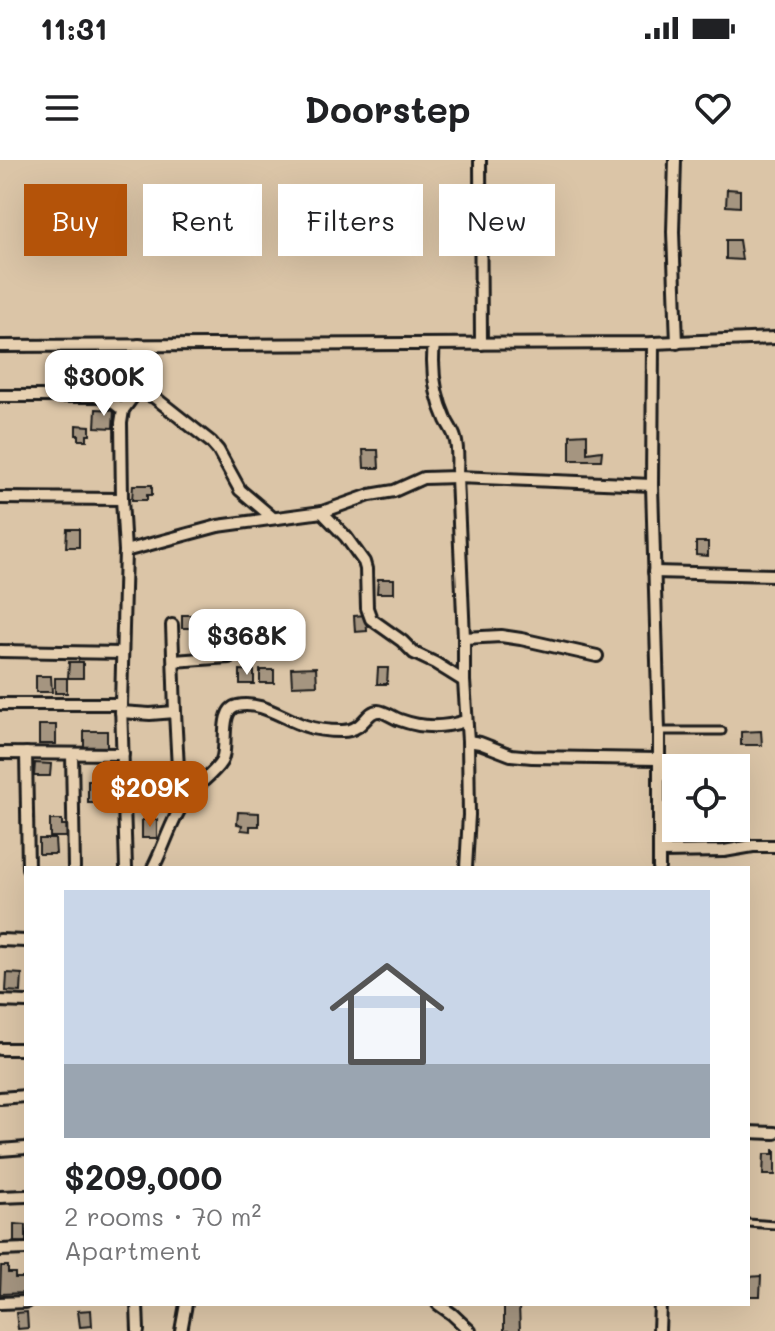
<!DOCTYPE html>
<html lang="en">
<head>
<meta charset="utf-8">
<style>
	body { margin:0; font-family:Mali,sans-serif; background:#f6f6f6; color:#202124; height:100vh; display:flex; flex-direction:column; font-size:30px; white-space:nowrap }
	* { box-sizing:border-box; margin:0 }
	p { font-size:26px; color:#757577 }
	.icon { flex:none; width:44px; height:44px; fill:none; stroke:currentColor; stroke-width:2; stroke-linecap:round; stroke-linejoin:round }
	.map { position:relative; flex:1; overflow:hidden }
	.drawer { position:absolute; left:24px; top:706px; width:726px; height:440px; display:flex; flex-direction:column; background:#fff; border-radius:0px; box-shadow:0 8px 32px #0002 }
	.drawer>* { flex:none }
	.top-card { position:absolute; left:24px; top:24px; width:728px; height:72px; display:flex; gap:16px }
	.buttons { position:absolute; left:662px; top:594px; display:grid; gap:16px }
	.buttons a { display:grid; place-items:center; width:88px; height:88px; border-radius:0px; background:#fff; box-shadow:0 8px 32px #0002; font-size:40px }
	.price { position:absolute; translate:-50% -68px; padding:0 18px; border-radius:16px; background:#fff; color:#222; font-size:26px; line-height:52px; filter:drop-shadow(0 2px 4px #0008) }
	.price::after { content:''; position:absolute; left:50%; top:48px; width:24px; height:18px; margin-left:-12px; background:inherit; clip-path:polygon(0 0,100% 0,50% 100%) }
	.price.current { background:#b45309; color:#fff }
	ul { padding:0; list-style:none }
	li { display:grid; align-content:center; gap:16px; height:424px; padding:0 40px }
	li span { display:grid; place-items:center; height:248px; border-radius:0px; color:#555 }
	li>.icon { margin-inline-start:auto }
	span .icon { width:144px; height:144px; fill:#fffc; stroke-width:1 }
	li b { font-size:34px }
	.pill { padding:0 28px; border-radius:0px; background:#fff; box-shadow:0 8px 32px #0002; font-size:28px; line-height:72px }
	.pill.current { background:#b45309; color:#fff }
	.status { display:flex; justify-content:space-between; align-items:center; height:56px; padding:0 40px; background:#fff; direction:ltr }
	.status svg { height:22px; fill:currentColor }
	header { display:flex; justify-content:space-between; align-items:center; height:104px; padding:0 40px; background:#fff; font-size:36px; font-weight:800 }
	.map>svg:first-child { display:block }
	.building { fill:#a59580; stroke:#1c1c1c; stroke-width:2 }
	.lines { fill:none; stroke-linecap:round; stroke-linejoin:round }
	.lane-casing { stroke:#1c1c1c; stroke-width:11 }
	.street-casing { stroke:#1c1c1c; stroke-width:16 }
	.lane { stroke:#e7d0b0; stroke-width:5 }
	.street { stroke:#e7d0b0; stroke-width:10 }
</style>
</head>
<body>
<div class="status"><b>11:31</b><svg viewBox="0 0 49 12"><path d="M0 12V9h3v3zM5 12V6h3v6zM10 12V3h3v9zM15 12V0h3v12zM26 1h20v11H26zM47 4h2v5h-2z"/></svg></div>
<header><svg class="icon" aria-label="menu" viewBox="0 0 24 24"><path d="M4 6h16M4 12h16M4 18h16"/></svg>Doorstep<svg class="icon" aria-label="heart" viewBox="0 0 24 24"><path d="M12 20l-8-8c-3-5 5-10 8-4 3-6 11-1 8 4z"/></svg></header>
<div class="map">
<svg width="775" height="1171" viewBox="0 0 775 1171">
	<rect width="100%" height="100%" fill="#dbc5a7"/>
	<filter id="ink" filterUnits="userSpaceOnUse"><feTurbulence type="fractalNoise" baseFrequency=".0125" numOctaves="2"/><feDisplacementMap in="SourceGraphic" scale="16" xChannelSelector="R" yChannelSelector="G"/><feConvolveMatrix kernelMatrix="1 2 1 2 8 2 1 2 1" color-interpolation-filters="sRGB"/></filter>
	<g filter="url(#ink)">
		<!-- building -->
		<g class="building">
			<path d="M727 29 740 30V47L726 46Z"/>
			<path d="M726 80H739L742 100 726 99Z"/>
			<path d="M96 249 114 250 113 268 95 267Z"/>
			<path d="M76 265 90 266V275H87V280H79V275H76Z"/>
			<path d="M587 274V293L602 291 601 300H570V275Z"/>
			<path d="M363 290H378L379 308H364Z"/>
			<path d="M133 325H152V335H147V340H132Z"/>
			<path d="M67 369H79V387H66Z"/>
			<path d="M696 382H708V396L696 395Z"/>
			<path d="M378 419H394V433H377Z"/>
			<rect x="182" y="455" width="18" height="13"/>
			<path d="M366 455 367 471 355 472 354 456Z"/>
			<path d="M69 502H83V518H68Z"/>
			<path d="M316 507 317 525 292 526 291 508Z"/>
			<path d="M378 508H388L387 524H377Z"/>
			<path d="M240 510 254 511V524H240Z"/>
			<rect x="260" y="510" width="14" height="13"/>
			<path d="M36 516H51L52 532H36Z"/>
			<rect x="55" y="518" width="12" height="15"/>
			<rect x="39" y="565" width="17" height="19"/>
			<rect x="84" y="571" width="23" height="17"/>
			<path d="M761 571 762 585H741V572Z"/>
			<path d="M35 603 51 604 50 616H34Z"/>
			<path d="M88 620H102L103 643H88Z"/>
			<path d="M238 652 259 653V666H250V671L241 670 242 665 237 664Z"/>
			<path d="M50 660H62V665H68L69 677H50Z"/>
			<rect x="142" y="660" width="15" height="18"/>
			<path d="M39 679H55L56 694H39Z"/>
			<path d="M7 813 22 814 21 832 6 831Z"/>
			<path d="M773 990H775V1015H763L764 994H773Z"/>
			<path d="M14 1064 26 1065V1083L14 1082Z"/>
			<path d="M1 1106H8V1113H15V1118H25L26 1133 0 1134Z"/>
			<path d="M761 1116 760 1136H748V1117Z"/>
			<path d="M504 1144H519L520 1171H504Z"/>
			<path d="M91 1150 92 1166 80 1167 78 1151Z"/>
			<path d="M27 1152 28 1168 18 1169 16 1153Z"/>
		</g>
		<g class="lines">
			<defs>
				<g id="lane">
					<path d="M660 571H722"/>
					<path d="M748 1063 775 1065"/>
				</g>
				<g id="street">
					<path d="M480 0 481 184"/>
					<path d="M675 0 673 72 677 183"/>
					<path d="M653 183 652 325 659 571V708"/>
					<path d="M0 186 653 183 775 178"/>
					<path d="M137 231 154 237 211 282 218 290 240 330 273 358"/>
					<path d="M0 236H99L107 238 123 250"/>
					<path d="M0 338 122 339"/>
					<path d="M322 352 346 377 364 402 366 409 367 448 371 459 402 481 414 493 435 503 464 521"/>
					<path d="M125 391 218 366 322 352 370 335 394 331 423 318 457 317C457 304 459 290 455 278 453 271 449 266 446 260 435 236 431 210 434 184"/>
					<path d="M654 412 775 415"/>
					<path d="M464 478 501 476 521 479 597 496"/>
					<path d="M0 491 122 493"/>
					<path d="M174 501 229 497"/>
					<path d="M0 544H121"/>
					<path d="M121 552 150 554 175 552 172 465"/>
					<path d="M175 552 180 646"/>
					<path d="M468 581 480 583 511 595 532 597 658 599"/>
					<path d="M0 593 123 594"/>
					<path d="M26 593 28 708"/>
					<path d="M72 594 74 708"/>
					<path d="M660 692 724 691 753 686H775"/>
					<path d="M126 708 121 544 125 391 122 339 121 263 123 250 137 231 139 185"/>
					<path d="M153 708C165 685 172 658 187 637 197 624 213 615 221 602 229 589 218 550 237 546 261 540 285 560 306 566 317 570 331 571 342 571 364 571 366 551 378 551 384 551 394 558 400 560 422 568 444 568 465 561"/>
					<path d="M466 708 469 655 468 581 464 521V478L457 317 652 325"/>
					<path d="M0 780 26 781"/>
					<path d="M0 841 26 842"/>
					<path d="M0 889H26"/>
					<path d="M0 938 26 936"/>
					<path d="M748 972 775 973"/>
					<path d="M0 990 26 988"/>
					<path d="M0 1037 26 1036"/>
					<path d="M0 1090 26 1089"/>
					<path d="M0 1143 26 1142"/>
					<path d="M137 1144 138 1171"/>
					<path d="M438 1144 452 1154 470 1171"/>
					<path d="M181 1171 186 1144"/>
					<path d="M659 1171 660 1144"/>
				</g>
			</defs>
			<!-- lane casing -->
			<use href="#lane" class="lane-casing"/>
			<!-- street casing -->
			<use href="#street" class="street-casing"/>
			<!-- lane -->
			<use href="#lane" class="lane"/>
			<!-- street -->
			<use href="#street" class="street"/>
		</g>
	</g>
</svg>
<div class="buttons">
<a><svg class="icon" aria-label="locate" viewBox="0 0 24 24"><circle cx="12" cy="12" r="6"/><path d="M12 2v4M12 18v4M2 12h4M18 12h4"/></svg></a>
</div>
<b class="price" style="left:104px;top:258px">$300K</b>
<b class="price" style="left:247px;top:517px">$368K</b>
<b class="price current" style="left:150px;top:669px">$209K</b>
<div class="top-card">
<a class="pill current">Buy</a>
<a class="pill">Rent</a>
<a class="pill">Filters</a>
<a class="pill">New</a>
</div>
<section class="drawer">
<ul>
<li><span style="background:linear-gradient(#c9d6e8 70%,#9aa5b1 0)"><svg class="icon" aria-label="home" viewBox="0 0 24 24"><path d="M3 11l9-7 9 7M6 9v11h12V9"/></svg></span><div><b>$209,000</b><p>2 rooms · 70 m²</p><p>Apartment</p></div></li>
</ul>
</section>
</div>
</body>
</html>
